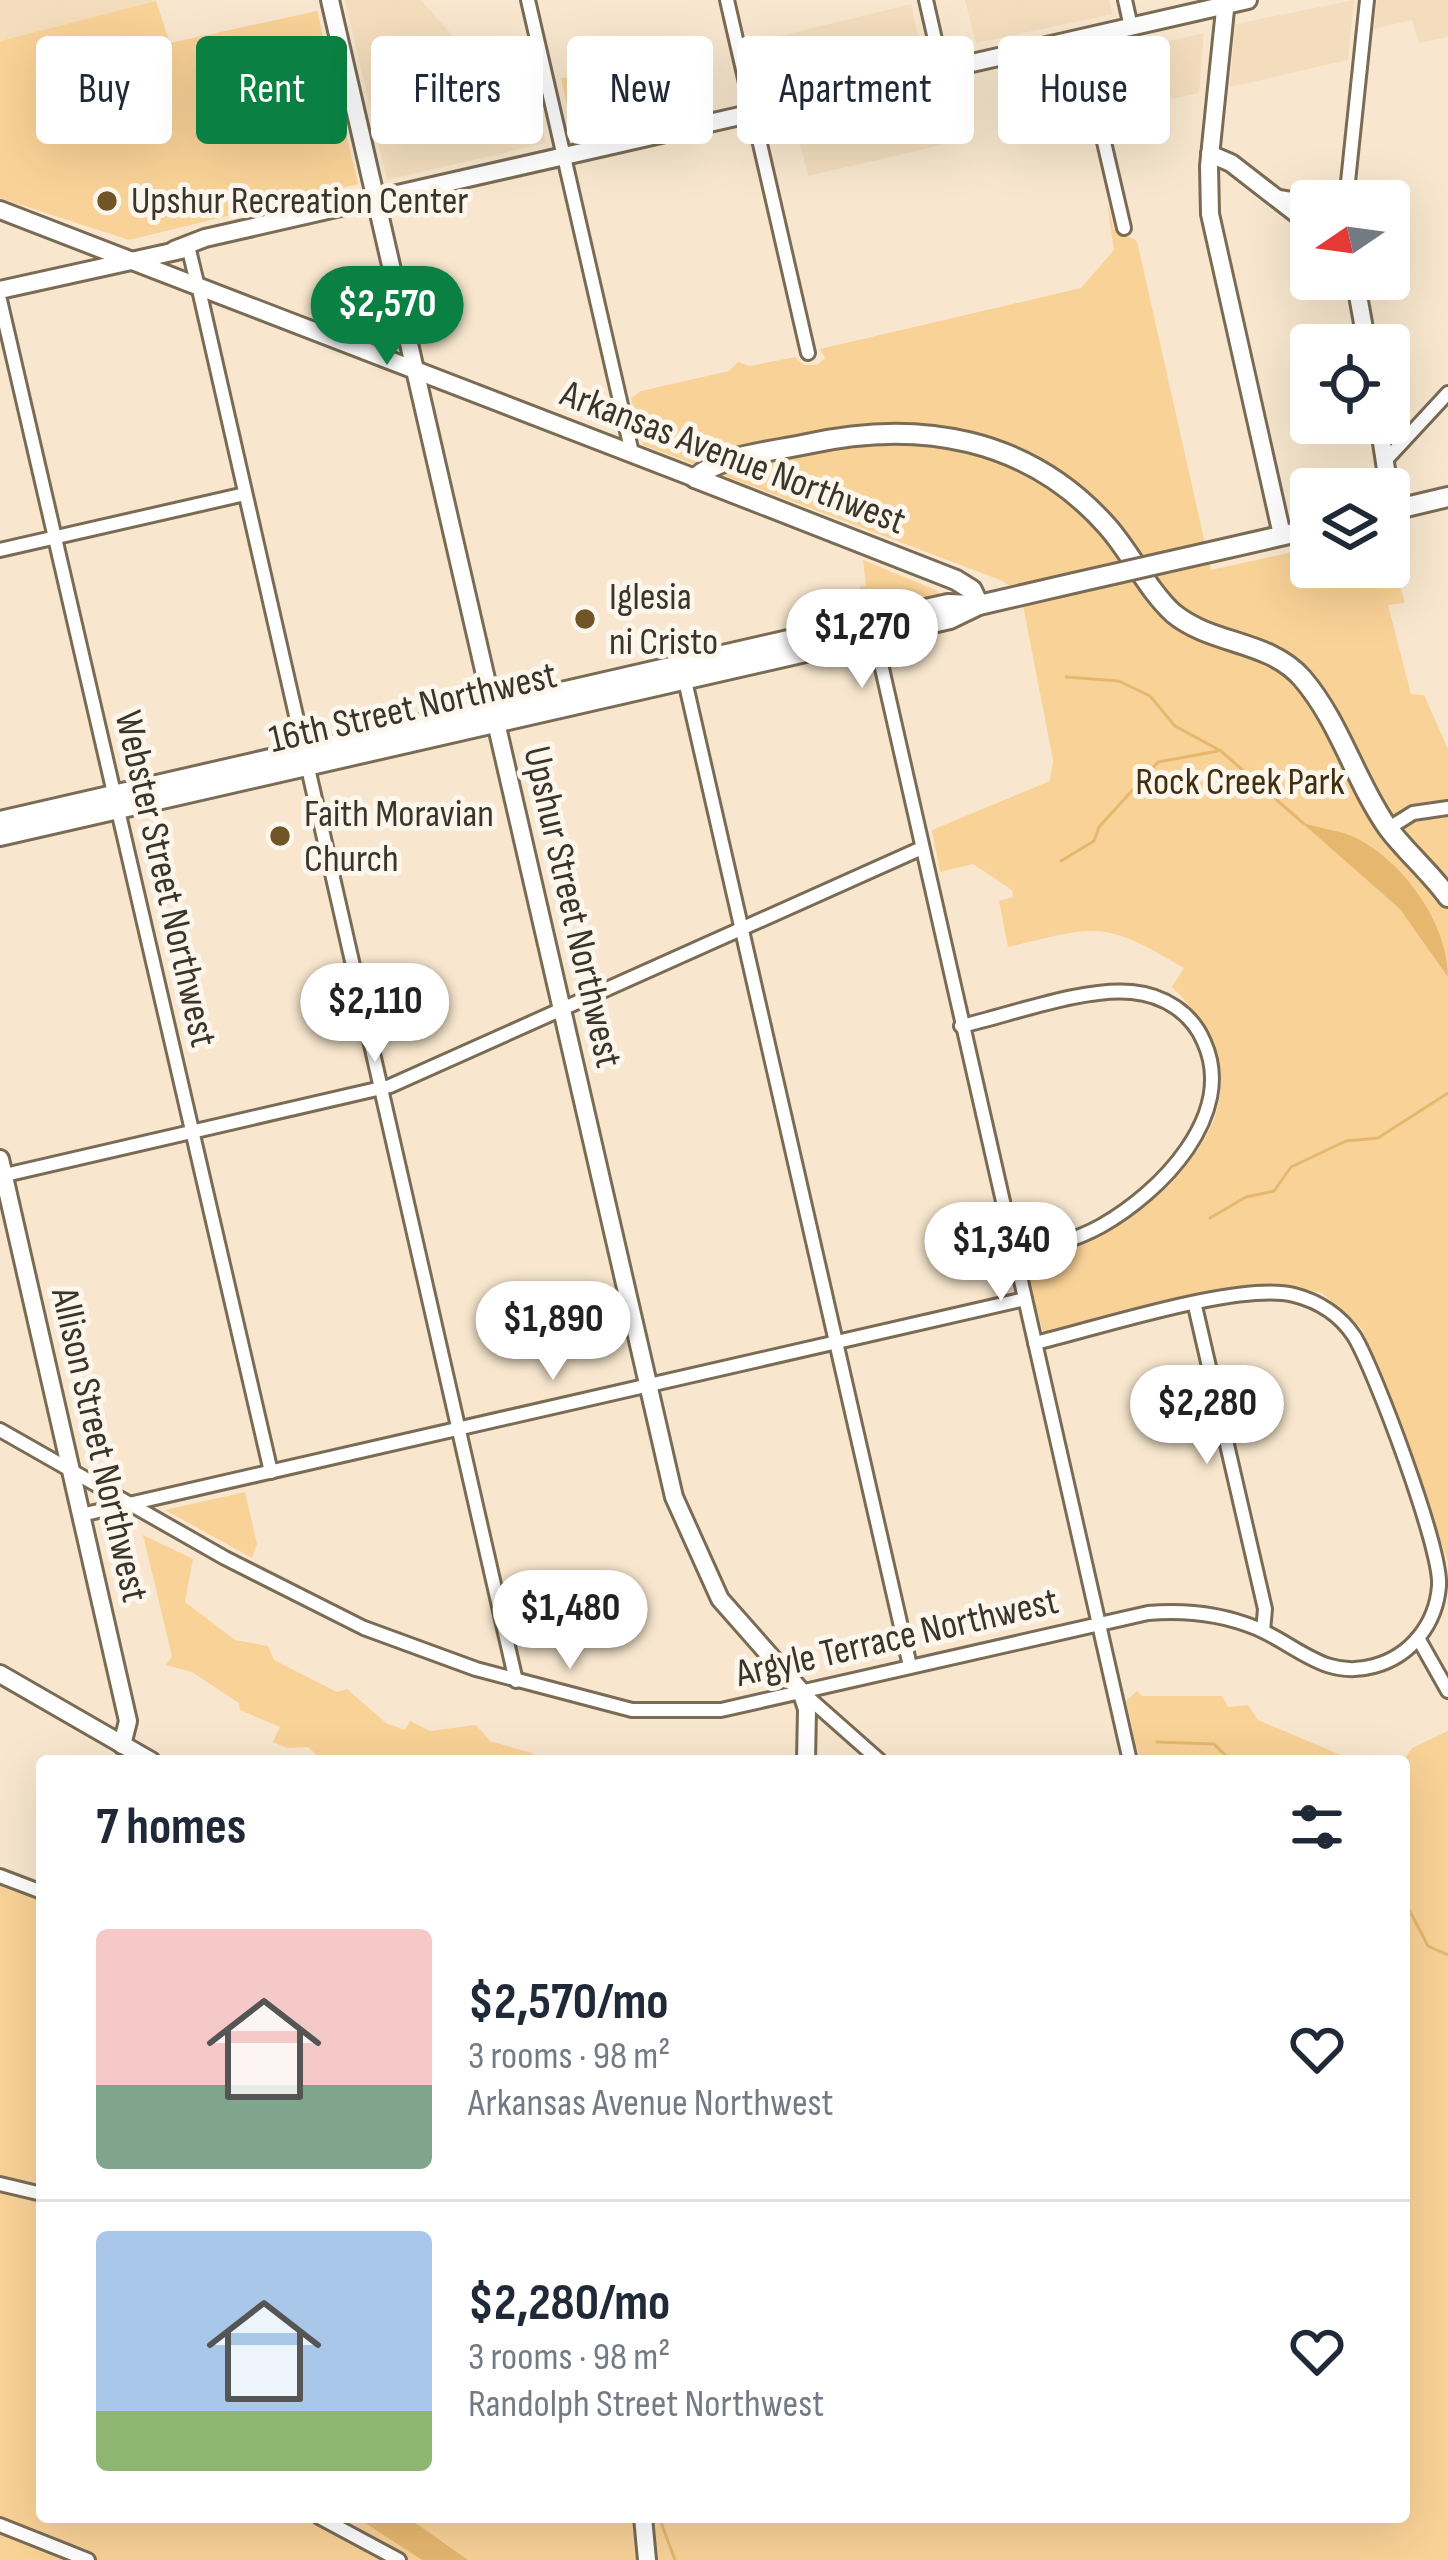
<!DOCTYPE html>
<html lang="en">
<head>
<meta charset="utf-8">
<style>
	body { margin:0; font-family:"Sofia Sans Condensed",sans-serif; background:#f6f6f7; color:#1f2937; height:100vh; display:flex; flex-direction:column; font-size:45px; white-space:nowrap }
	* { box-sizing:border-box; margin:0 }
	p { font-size:39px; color:#747a83 }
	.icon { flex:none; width:66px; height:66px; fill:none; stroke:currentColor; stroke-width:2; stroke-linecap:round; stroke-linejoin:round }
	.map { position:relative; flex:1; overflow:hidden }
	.drawer { position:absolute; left:36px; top:1755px; width:1374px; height:768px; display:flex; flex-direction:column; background:#fff; border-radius:12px; box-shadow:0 12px 48px #0002 }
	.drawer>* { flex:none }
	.top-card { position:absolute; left:36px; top:36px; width:1377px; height:108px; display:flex; gap:24px }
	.needle { width:78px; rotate:257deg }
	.controls { position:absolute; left:1290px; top:180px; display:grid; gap:24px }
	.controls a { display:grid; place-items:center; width:120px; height:120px; border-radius:12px; background:#fff; box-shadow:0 12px 48px #0002; font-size:60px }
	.price { position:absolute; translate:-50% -102px; padding:0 27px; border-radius:42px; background:#fff; color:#222; font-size:39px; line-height:78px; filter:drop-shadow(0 3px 6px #0008) }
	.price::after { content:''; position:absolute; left:50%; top:72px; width:36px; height:27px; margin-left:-18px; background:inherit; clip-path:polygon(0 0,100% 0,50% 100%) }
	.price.current { background:#0b8043; color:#fff }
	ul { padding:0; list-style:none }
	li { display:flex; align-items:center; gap:36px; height:300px; padding:0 60px }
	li+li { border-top:3px solid #e0e1e3 }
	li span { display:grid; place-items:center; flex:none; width:336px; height:240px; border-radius:12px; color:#555 }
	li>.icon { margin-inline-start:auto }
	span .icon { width:144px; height:144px; fill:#fffc; stroke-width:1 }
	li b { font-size:51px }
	h2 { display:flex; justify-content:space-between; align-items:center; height:144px; padding:0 60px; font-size:51px }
	.pill { padding:0 42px; border-radius:12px; background:#fff; box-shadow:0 12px 48px #0002; font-size:42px; line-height:108px }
	.pill.current { background:#0b8043; color:#fff }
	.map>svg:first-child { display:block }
	.built { fill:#f3ddbd }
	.green { fill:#f9d297 }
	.water { fill:#e6b86f }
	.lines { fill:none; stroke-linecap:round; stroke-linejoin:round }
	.stream { stroke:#e6b86f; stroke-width:3 }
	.street-casing { stroke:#7a6b55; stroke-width:18 }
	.secondary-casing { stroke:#7a6b55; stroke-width:22 }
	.primary-casing { stroke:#7a6b55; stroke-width:24 }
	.street { stroke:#fff; stroke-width:12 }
	.secondary { stroke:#fff; stroke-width:16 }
	.primary { stroke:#fff; stroke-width:18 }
	.primary-bridge-casing { stroke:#7a6b55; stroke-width:24; stroke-linecap:butt }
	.primary-bridge { stroke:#fff; stroke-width:18 }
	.poi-dot { fill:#705527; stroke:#fdf6ec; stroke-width:4.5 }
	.labels { text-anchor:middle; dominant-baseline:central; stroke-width:10; stroke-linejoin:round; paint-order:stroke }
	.poi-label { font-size:39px; fill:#3a342a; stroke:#fdf6ec; text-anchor:start }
	.street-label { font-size:39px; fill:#3a342a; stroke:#fdf6ec }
	.park-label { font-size:39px; fill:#412e0e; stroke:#fdf6ec }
</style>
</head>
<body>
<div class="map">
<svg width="1448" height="2560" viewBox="0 0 1448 2560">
	<rect width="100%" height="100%" fill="#f8e7ce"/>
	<!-- built -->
	<g class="built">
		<path d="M0 0H156V1L0 41Z"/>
		<path d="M345 0H421L495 83 532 81 546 143 387 180Z"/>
		<path d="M965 0H1109L1112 14 976 43Z"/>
		<path d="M1354 0 1348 60 1230 87 1235 24Z"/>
		<path d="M1377 0H1448V37L1419 43 1412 20 1374 29Z"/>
		<path d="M911 4 923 57 763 93 752 43Z"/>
		<path d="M1204 33 1199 93 1109 113 1096 57Z"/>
		<path d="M931 96 942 145 808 176 796 127Z"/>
	</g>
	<!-- green -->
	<g class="green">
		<path d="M156 1 170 43 317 11 358 184 129 240 0 198V41Z"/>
		<path d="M617 73 627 124 574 137 561 78Z"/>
		<path d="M1107 203 1114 229 1137 241 1211 570 1311 548V567H1389V544L1405 603 1388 605 1411 694 1424 695 1448 749V1562L1362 1329 1322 1293 1274 1283 1249 1285 1043 1332 1025 1265C1141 1223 1303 1115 1172 987L1184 968C1103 920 1099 925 1008 947L999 901 1013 897 1012 890 973 864 940 872 932 830 1050 781 1053 760 1021 595 1003 581 643 445 631 398 641 391 729 371 738 362 750 366 795 357 804 365H817L825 358 820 349 1081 288 1114 250Z"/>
		<path d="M863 560 938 591 939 594 865 611 860 587 866 586Z"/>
		<path d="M245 1492 257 1544 252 1558 165 1510Z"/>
		<path d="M143 1535 193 1559 185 1602 235 1640 268 1646 274 1660 337 1692 347 1689 386 1723 405 1730 410 1721 430 1731 476 1725 490 1741 532 1753 536 1761H323L308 1747 287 1748 273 1742 280 1727 240 1710 239 1703 192 1672 166 1665 172 1656Z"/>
		<path d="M1137 1691 1142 1696H1222L1228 1707 1248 1705 1258 1720 1355 1761H1140L1126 1701Z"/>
		<path d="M1448 1731V2560H0V1884L42 1901V2517H1404L1403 1761 1412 1748Z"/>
	</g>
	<!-- water -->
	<g class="water">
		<path d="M1301 822C1319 829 1340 830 1356 838 1404 862 1448 924 1448 977L1400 909Z"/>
		<path d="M356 2517H407L468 2560H422Z"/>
	</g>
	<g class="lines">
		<!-- stream -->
		<g class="stream">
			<path d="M1066 677 1119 681 1150 696 1175 726 1221 751 1303 823"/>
			<path d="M1061 861 1094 841 1099 827 1158 762 1218 751"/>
			<path d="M1210 1218 1246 1197 1274 1191 1291 1167 1346 1141 1378 1138 1448 1093"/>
			<path d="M1157 1742 1214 1744 1231 1761"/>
			<path d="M1404 1900 1428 1946 1448 1955"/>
			<path d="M659 2517 675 2560"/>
		</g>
		<defs>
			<g id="street">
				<path d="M528 0 632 453"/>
				<path d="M727 0 808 353"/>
				<path d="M926 0 949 101"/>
				<path d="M1125 0 1131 27"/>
				<path d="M1080 39 1124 228"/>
				<path d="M1279 197 1311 202"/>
				<path d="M1346 201 1367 0"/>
				<path d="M189 250 197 283"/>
				<path d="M200 294 516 1681"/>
				<path d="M0 300 271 1472"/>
				<path d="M1385 461 1448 393"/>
				<path d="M0 550 245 494"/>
				<path d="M874 633 1130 1761"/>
				<path d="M683 672 910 1666"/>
				<path d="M1389 828 1413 813 1448 808"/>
				<path d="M961 1026C1010 1015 1084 987 1132 992 1164 995 1192 1013 1204 1042 1237 1115 1160 1193 1101 1226 1074 1241 1044 1248 1014 1255"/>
				<path d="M1 1176 390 1086 922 848"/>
				<path d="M1195 1306 1265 1609 1263 1631"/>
				<path d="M0 1430 225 1558 364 1628 476 1669 632 1710H721L1148 1613C1184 1610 1222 1614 1256 1628 1297 1645 1325 1680 1374 1666 1411 1656 1436 1624 1439 1586 1442 1550 1375 1370 1354 1336 1340 1315 1318 1301 1294 1295 1240 1281 1095 1329 1035 1343"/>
				<path d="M81 1515 1025 1299"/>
				<path d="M1418 1638 1448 1691"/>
				<path d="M802 1692 880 1761"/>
				<path d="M0 1876 42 1892"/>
				<path d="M0 2184 42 2194"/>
				<path d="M319 2517 399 2560"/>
				<path d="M0 2525 88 2560"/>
			</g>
			<g id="secondary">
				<path d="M330 0 674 1497 720 1599 801 1691 807 1709 806 1761"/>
				<path d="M1226 0 1209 166 1210 214 1282 535"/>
				<path d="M1210 154 1231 163 1311 225"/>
				<path d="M0 210 695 478"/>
				<path d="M174 250 205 238 1248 0"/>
				<path d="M1355 279 1367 345"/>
				<path d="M0 290 181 250"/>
				<path d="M1379 423 1389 489"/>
				<path d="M0 1159 128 1721 122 1745"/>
				<path d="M0 1674 151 1761"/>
				<path d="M643 2517 647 2560"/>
			</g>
			<g id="primary">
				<path d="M695 478C723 454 772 452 807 444 918 419 1028 437 1107 526 1131 553 1147 589 1173 613 1211 645 1269 640 1302 678 1340 722 1355 781 1388 828 1406 852 1430 872 1448 897"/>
				<path d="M695 478 956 580 972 590 979 605"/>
				<path d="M1389 511 1448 497"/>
				<path d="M1206 553 1311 529"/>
				<path d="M0 821 871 621 948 604 974 605"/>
				<path d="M0 836 950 619 979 605 1074 583"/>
			</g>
		</defs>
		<!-- street casing -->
		<use href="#street" class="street-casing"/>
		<!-- secondary casing -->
		<use href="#secondary" class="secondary-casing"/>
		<!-- primary casing -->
		<use href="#primary" class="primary-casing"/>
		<!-- street -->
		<use href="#street" class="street"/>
		<!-- secondary -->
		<use href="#secondary" class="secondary"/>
		<!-- primary -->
		<use href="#primary" class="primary"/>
		<defs>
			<path id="primary-bridge" d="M1074 583 1206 553"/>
		</defs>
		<!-- primary-bridge casing -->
		<use href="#primary-bridge" class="primary-bridge-casing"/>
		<!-- primary-bridge -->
		<use href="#primary-bridge" class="primary-bridge"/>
	</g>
	<!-- markers -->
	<g class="poi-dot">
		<circle cx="107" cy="201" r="12"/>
		<circle cx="585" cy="619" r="12"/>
		<circle cx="280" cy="836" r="12"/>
	</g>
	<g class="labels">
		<!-- poi labels -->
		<g class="poi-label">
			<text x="131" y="201">Upshur Recreation Center</text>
			<text x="609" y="597">Iglesia<tspan x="609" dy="45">ni Cristo</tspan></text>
			<text x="304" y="814">Faith Moravian<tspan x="304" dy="45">Church</tspan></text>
		</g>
		<!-- street labels -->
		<g class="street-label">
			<text transform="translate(733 458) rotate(21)">Arkansas Avenue Northwest</text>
			<text transform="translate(413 708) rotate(-13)">16th Street Northwest</text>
			<text transform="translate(165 879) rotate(77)">Webster Street Northwest</text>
			<text transform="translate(572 907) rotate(77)">Upshur Street Northwest</text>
			<text transform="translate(99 1445) rotate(77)">Allison Street Northwest</text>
			<text transform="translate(897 1638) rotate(-13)">Argyle Terrace Northwest</text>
		</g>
		<!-- park labels -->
		<g class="park-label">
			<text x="1240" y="782">Rock Creek Park</text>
		</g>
	</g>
</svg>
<div class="controls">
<a><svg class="needle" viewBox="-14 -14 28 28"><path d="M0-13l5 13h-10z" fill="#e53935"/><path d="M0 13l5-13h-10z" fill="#747a83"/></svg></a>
<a><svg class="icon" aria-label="locate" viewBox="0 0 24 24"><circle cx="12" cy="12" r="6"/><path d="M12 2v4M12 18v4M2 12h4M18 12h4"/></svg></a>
<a><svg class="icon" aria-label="layers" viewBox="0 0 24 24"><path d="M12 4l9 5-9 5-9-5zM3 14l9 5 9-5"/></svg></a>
</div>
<b class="price current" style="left:387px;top:368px">$2,570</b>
<b class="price" style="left:862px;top:691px">$1,270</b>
<b class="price" style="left:375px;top:1065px">$2,110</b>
<b class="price" style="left:1001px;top:1304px">$1,340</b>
<b class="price" style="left:553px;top:1383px">$1,890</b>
<b class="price" style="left:1207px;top:1467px">$2,280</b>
<b class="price" style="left:570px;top:1672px">$1,480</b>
<div class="top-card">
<a class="pill">Buy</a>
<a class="pill current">Rent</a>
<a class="pill">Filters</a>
<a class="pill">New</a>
<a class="pill">Apartment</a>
<a class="pill">House</a>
</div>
<section class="drawer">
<h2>7 homes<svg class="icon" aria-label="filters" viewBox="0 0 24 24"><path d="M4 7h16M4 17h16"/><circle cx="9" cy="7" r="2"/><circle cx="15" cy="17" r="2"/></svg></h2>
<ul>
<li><span style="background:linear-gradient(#f6c9c9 65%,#7fa58c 0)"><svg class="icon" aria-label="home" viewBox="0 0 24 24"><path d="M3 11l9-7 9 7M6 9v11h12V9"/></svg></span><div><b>$2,570/mo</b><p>3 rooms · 98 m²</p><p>Arkansas Avenue Northwest</p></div><svg class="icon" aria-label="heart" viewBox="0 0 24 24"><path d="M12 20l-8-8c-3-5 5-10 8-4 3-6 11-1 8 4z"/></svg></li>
<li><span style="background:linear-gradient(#a9c7e8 75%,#8fb573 0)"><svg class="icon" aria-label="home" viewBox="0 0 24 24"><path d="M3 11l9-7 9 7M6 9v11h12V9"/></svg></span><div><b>$2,280/mo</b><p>3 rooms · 98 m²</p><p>Randolph Street Northwest</p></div><svg class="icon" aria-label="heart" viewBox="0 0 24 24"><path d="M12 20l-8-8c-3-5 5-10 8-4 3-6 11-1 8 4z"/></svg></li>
</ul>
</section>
</div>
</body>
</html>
